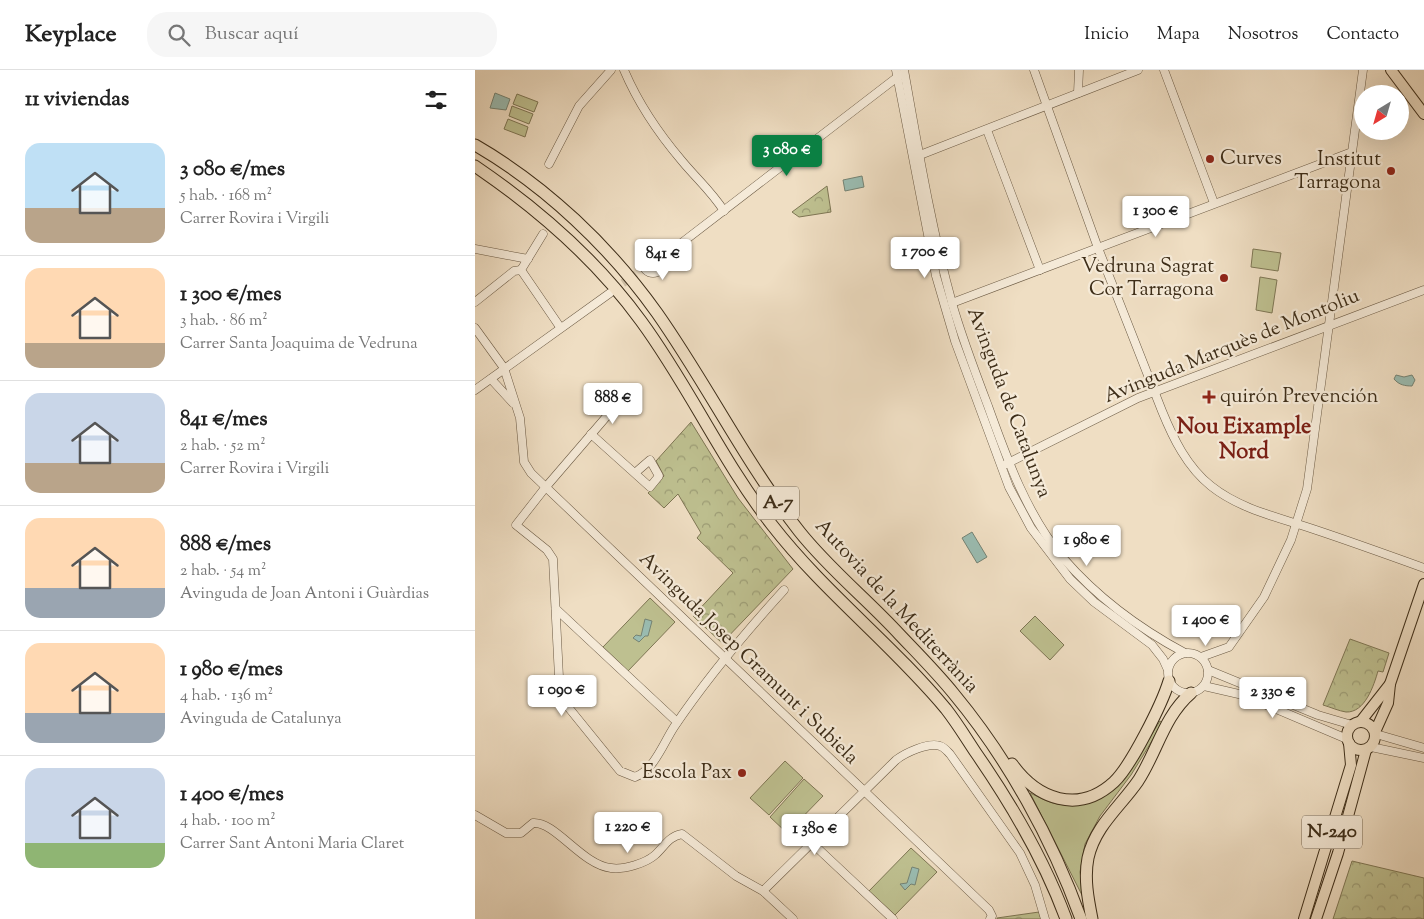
<!DOCTYPE html>
<html lang="es">
<head>
<meta charset="utf-8">
<style>
	body { margin:0; font-family:"Sorts Mill Goudy",serif; background:#f6f6f6; color:#222; height:100vh; display:flex; flex-direction:column; font-size:19px; white-space:nowrap }
	* { box-sizing:border-box; margin:0 }
	p { font-size:16px; color:#767676 }
	.icon { flex:none; width:28px; height:28px; fill:none; stroke:currentColor; stroke-width:2; stroke-linecap:round; stroke-linejoin:round }
	.map { position:relative; flex:1; overflow:hidden }
	.side { display:flex; flex-direction:column; background:#fff; width:475px }
	.side>* { flex:none }
	.needle { width:32px; rotate:217deg }
	.fabs { position:absolute; left:879px; top:15px; display:grid; gap:10px }
	.fabs a { display:grid; place-items:center; width:55px; height:55px; border-radius:50%; background:#fff; box-shadow:0 5px 20px #0002; font-size:25px }
	.price { position:absolute; translate:-50% -42px; padding:0 11px; border-radius:5px; background:#fff; color:#222; font-size:16px; line-height:32px; filter:drop-shadow(0 1px 2px #0008) }
	.price::after { content:''; position:absolute; left:50%; top:30px; width:15px; height:11px; margin-left:-8px; background:inherit; clip-path:polygon(0 0,100% 0,50% 100%) }
	.price.active { background:#0b8043; color:#fff }
	ul { padding:0; list-style:none }
	li { display:flex; align-items:center; gap:15px; height:125px; padding:0 25px }
	li+li { border-top:1px solid #e0e0e0 }
	li span { display:grid; place-items:center; flex:none; width:140px; height:100px; border-radius:15px; color:#555 }
	li>.icon { margin-inline-start:auto }
	span .icon { width:60px; height:60px; fill:#fffc; stroke-width:1 }
	li b { font-size:21px }
	h2 { display:flex; justify-content:space-between; align-items:center; height:60px; padding:0 25px; font-size:21px }
	header { display:flex; align-items:center; gap:30px; box-sizing:border-box; height:70px; padding:0 25px; background:#fff; border-bottom:1px solid #e0e0e0 }
	header strong { font-size:24px }
	nav { display:flex; gap:28px; margin-inline-start:auto; font-size:18px }
	.search { width:350px; height:45px; background:#f6f6f6; display:flex; align-items:center; gap:12px; box-sizing:border-box; padding:0 18px; border-radius:20px; color:#767676; font-size:19px }
	main { display:flex; flex:1; min-height:0 }
	.map>svg:first-child { display:block }
	.green { fill:#bec090; stroke:#7e7654 }
	.park { fill:url(#park-crowns); stroke:#7e7654 }
	.water { fill:#9abcb1; stroke:#758374 }
	.lines { fill:none; stroke-linecap:round; stroke-linejoin:round }
	.minor-tunnel { stroke:#cbbba1; stroke-width:8; stroke-dasharray:8 4; stroke-linecap:butt }
	.minor-casing { stroke:#6a5943; stroke-width:9 }
	.major-casing { stroke:#3d2d18; stroke-width:12 }
	.highway-casing { stroke:#3d2d18; stroke-width:13 }
	.minor { stroke:#f5ead8; stroke-width:8 }
	.major { stroke:#efdec3; stroke-width:10 }
	.highway { stroke:#efdec3; stroke-width:11 }
	.poi-dot { fill:#8f2418; stroke:#f5ead8; stroke-width:2 }
	.labels { text-anchor:middle; dominant-baseline:central; stroke-width:4.5; stroke-linejoin:round; paint-order:stroke }
	.shield { fill:#f5ead8; stroke:#746652; stroke-width:1 }
	.shield-label { font-size:19px; font-weight:bold; fill:#3d2d18 }
	.poi-label { font-size:20px; fill:#3d2d18; stroke:#f5ead8; text-anchor:end }
	.street-label { font-size:20px; fill:#3d2d18; stroke:#f5ead8 }
	.quarter-label { font-size:22px; font-weight:bold; fill:#7a1f14; stroke:#f5ead8 }
</style>
</head>
<body>
<header>
<strong>Keyplace</strong>
<div class="search"><svg class="icon" aria-label="search" viewBox="0 0 24 24"><circle cx="10" cy="10" r="6"/><path d="M15 15l6 6"/></svg>Buscar aquí</div>
<nav><a>Inicio</a><a>Mapa</a><a>Nosotros</a><a>Contacto</a></nav>
</header>
<main>
<section class="side">
<h2>11 viviendas<svg class="icon" aria-label="filters" viewBox="0 0 24 24"><path d="M4 7h16M4 17h16"/><circle cx="9" cy="7" r="2"/><circle cx="15" cy="17" r="2"/></svg></h2>
<ul>
<li><span style="background:linear-gradient(#bfe0f5 65%,#b9a48a 0)"><svg class="icon" aria-label="home" viewBox="0 0 24 24"><path d="M3 11l9-7 9 7M6 9v11h12V9"/></svg></span><div><b>3 080 €/mes</b><p>5 hab. · 168 m²</p><p>Carrer Rovira i Virgili</p></div></li>
<li><span style="background:linear-gradient(#ffd9b3 75%,#b9a48a 0)"><svg class="icon" aria-label="home" viewBox="0 0 24 24"><path d="M3 11l9-7 9 7M6 9v11h12V9"/></svg></span><div><b>1 300 €/mes</b><p>3 hab. · 86 m²</p><p>Carrer Santa Joaquima de Vedruna</p></div></li>
<li><span style="background:linear-gradient(#c9d6e8 70%,#b9a48a 0)"><svg class="icon" aria-label="home" viewBox="0 0 24 24"><path d="M3 11l9-7 9 7M6 9v11h12V9"/></svg></span><div><b>841 €/mes</b><p>2 hab. · 52 m²</p><p>Carrer Rovira i Virgili</p></div></li>
<li><span style="background:linear-gradient(#ffd9b3 70%,#9aa5b1 0)"><svg class="icon" aria-label="home" viewBox="0 0 24 24"><path d="M3 11l9-7 9 7M6 9v11h12V9"/></svg></span><div><b>888 €/mes</b><p>2 hab. · 54 m²</p><p>Avinguda de Joan Antoni i Guàrdias</p></div></li>
<li><span style="background:linear-gradient(#ffd9b3 70%,#9aa5b1 0)"><svg class="icon" aria-label="home" viewBox="0 0 24 24"><path d="M3 11l9-7 9 7M6 9v11h12V9"/></svg></span><div><b>1 980 €/mes</b><p>4 hab. · 136 m²</p><p>Avinguda de Catalunya</p></div></li>
<li><span style="background:linear-gradient(#c9d6e8 75%,#8fb573 0)"><svg class="icon" aria-label="home" viewBox="0 0 24 24"><path d="M3 11l9-7 9 7M6 9v11h12V9"/></svg></span><div><b>1 400 €/mes</b><p>4 hab. · 100 m²</p><p>Carrer Sant Antoni Maria Claret</p></div></li>
</ul>
</section>
<div class="map">
<svg width="949" height="849" viewBox="0 0 949 849">
	<defs>
		<pattern id="park-crowns" width="20" height="18" patternUnits="userSpaceOnUse" patternTransform="scale(1.25)"><rect width="20" height="18" fill="#bec090"/><path d="M2 6a3 3 0 1 1 6 0M12 15a3 3 0 1 1 6 0" fill="none" stroke="#9c9c75"/></pattern>
	</defs>
	<rect width="100%" height="100%" fill="#efdec3"/>
	<filter id="stains"><feTurbulence type="fractalNoise" baseFrequency=".004" numOctaves="4"/><feColorMatrix values="0 0 0 0 .2 0 0 0 0 .09 0 0 0 0 .02 0 0 0 .5 -.17"/></filter>
	<radialGradient id="worn" r=".72"><stop offset=".6" stop-color="#630" stop-opacity="0"/><stop offset="1" stop-color="#630" stop-opacity=".3"/></radialGradient>
	<!-- green -->
	<g class="green">
		<path d="M42 24 63 32 59 42 38 34Z"/>
		<path d="M37 36 58 44 54 54 34 46Z"/>
		<path d="M33 49 53 57 50 67 29 59Z"/>
		<path d="M778 179 806 183 803 201 776 197Z"/>
		<path d="M785 207 802 210 797 243 781 240Z"/>
		<path d="M175 528 200 552 153 601 128 577Z"/>
		<path d="M560 546 589 575 575 590 545 561Z"/>
		<path d="M685 651 688 653 656 705 625 746 610 774 605 802 609 829 555 723C564 727 574 733 583 734 637 744 661 688 685 651Z"/>
		<path d="M310 691 328 708 294 745 275 728Z"/>
		<path d="M329 709 348 726 312 763 295 747Z"/>
		<path d="M436 778 462 802 420 845 394 821Z"/>
	</g>
	<!-- park -->
	<g class="park">
		<path d="M352 116 356 142 324 147 317 142Z"/>
		<path d="M216 352 263 428 318 499 247 573 218 546 258 503 222 468 226 463 203 424 189 438 173 423 189 406 181 391Z"/>
		<path d="M875 569 914 583 908 602 903 601C899 615 890 643 871 642 864 641 855 637 848 635Z"/>
		<path d="M877 791 949 808V849H858Z"/>
		<path d="M564 842 566 849H522V848Z"/>
	</g>
	<!-- water -->
	<g class="water">
		<path d="M20 23 35 29 31 40 15 38Z"/>
		<path d="M387 106 389 117 370 121 368 110Z"/>
		<path d="M921 305 929 307 937 305 940 310 937 316C930 316 924 315 919 309Z"/>
		<path d="M497 462 512 487 502 493 487 468Z"/>
		<path d="M170 549 177 551 173 566H170L164 572 158 568 161 565 166 566Z"/>
		<path d="M437 797 444 799 440 815 436 814 430 820 425 814 432 813Z"/>
	</g>
	<g class="lines">
		<!-- minor-tunnel -->
		<path class="minor-tunnel" d="M138 220 161 204"/>
		<defs>
			<g id="minor">
				<path d="M149 0C163 33 184 64 207 91 221 108 237 122 249 141"/>
				<path d="M421 0 461 206 480 271 534 417 556 458 595 509 619 532 677 575 688 589 693 600"/>
				<path d="M429 0C443 78 456 157 477 233 487 268 500 302 513 336 532 389 552 445 588 488 621 526 665 559 710 583"/>
				<path d="M559 0 623 178 687 341C698 368 712 397 736 416 766 440 806 448 841 460 877 472 913 485 949 498"/>
				<path d="M689 0 739 133"/>
				<path d="M603 23 604 0"/>
				<path d="M512 60 565 200"/>
				<path d="M445 85 663 0"/>
				<path d="M74 94 104 36 136 0"/>
				<path d="M68 164 46 200 85 257"/>
				<path d="M0 179 53 189"/>
				<circle cx="178" cy="193" r="10"/>
				<path d="M187 188 425 5"/>
				<path d="M0 232 39 201 46 200"/>
				<path d="M477 233 877 82"/>
				<path d="M0 258 29 298 45 348 49 392 56 403 514 840 517 846 515 849"/>
				<path d="M16 309 38 333"/>
				<path d="M0 320 135 223"/>
				<path d="M144 332 70 418 41 455 72 480 78 489 85 627 145 701 160 707C179 700 188 674 199 657 232 608 269 564 309 520"/>
				<path d="M116 364 175 417 184 406 175 390 160 403"/>
				<path d="M531 394 663 328 949 220"/>
				<path d="M81 539 202 652"/>
				<circle cx="713" cy="603" r="20"/>
				<path d="M726 587 754 577 789 527 816 470 832 419 888 0"/>
				<path d="M733 600 843 645 877 655"/>
				<path d="M729 616 768 625 872 669"/>
				<path d="M901 664 949 678"/>
				<path d="M896 677 949 688"/>
				<path d="M0 745 31 763H46L58 753C80 751 107 795 136 798 149 800 171 793 180 785 189 777 194 766 207 764L261 806 288 821"/>
				<path d="M337 773 418 849"/>
				<path d="M318 849 288 821 421 690C430 683 453 672 465 676 469 677 472 681 475 684L545 783 560 815 570 849"/>
			</g>
			<g id="major">
				<path d="M916 0 949 44"/>
				<path d="M886 651 915 614"/>
				<circle cx="886" cy="666" r="14"/>
				<path d="M900 662 913 633 915 614 949 514"/>
				<path d="M829 849 876 695 874 673"/>
				<path d="M841 849 863 783 891 680"/>
			</g>
			<g id="highway">
				<path d="M0 75C71 116 135 177 182 243 232 314 270 392 324 461 354 499 392 529 425 565 443 584 462 603 479 624 533 689 577 769 606 849"/>
				<path d="M0 96C63 139 121 189 166 251 214 316 247 391 297 455 349 522 417 574 471 639 482 653 491 668 501 683 537 735 569 789 591 849"/>
				<path d="M537 694C562 729 603 745 639 712 656 696 687 634 694 611"/>
				<path d="M617 849C613 829 609 808 613 788 620 756 645 737 663 711 682 682 689 646 716 623"/>
			</g>
		</defs>
		<!-- minor casing -->
		<use href="#minor" class="minor-casing"/>
		<!-- major casing -->
		<use href="#major" class="major-casing"/>
		<!-- highway casing -->
		<use href="#highway" class="highway-casing"/>
		<!-- minor -->
		<use href="#minor" class="minor"/>
		<!-- major -->
		<use href="#major" class="major"/>
		<!-- highway -->
		<use href="#highway" class="highway"/>
	</g>
	<!-- markers -->
	<g class="poi-dot">
		<circle cx="735" cy="89" r="5"/>
		<circle cx="916" cy="101" r="5"/>
		<circle cx="749" cy="208" r="5"/>
		<path d="M731.5 319.5h5v5h5v5h-5v5h-5v-5h-5v-5h5z"/>
		<circle cx="267" cy="703" r="5"/>
	</g>
	<g class="labels">
		<!-- shield labels -->
		<g class="shield">
			<rect x="282" y="416.5" width="42" height="33" rx="4"/>
			<rect x="827" y="745.5" width="60" height="33" rx="4"/>
		</g>
		<g class="shield-label">
			<text x="303" y="433">A-7</text>
			<text x="857" y="762">N-240</text>
		</g>
		<!-- poi labels -->
		<g class="poi-label">
			<text x="745" y="89" text-anchor="start">Curves</text>
			<text x="906" y="90">Institut<tspan x="906" dy="23">Tarragona</tspan></text>
			<text x="739" y="197">Vedruna Sagrat<tspan x="739" dy="23">Cor Tarragona</tspan></text>
			<text x="745" y="327" text-anchor="start">quirón Prevención</text>
			<text x="257" y="703">Escola Pax</text>
		</g>
		<!-- street labels -->
		<g class="street-label">
			<text transform="translate(757 277) rotate(-22)">Avinguda Marquès de Montoliu</text>
			<text transform="translate(533 333) rotate(69)">Avinguda de Catalunya</text>
			<text transform="translate(421 537) rotate(47)">Autovia de la Mediterrània</text>
			<text transform="translate(273 589) rotate(44)">Avinguda Josep Gramunt i Subiela</text>
		</g>
		<!-- quarter labels -->
		<g class="quarter-label">
			<text x="769" y="358">Nou Eixample<tspan x="769" dy="25">Nord</tspan></text>
		</g>
	</g>
	<rect width="100%" height="100%" filter="url(#stains)"/>
	<rect width="100%" height="100%" fill="url(#worn)"/>
</svg>
<div class="fabs">
<a><svg class="needle" viewBox="-14 -14 28 28"><path d="M0-13l5 13h-10z" fill="#e53935"/><path d="M0 13l5-13h-10z" fill="#767676"/></svg></a>
</div>
<b class="price active" style="left:312px;top:107px">3 080 €</b>
<b class="price" style="left:681px;top:168px">1 300 €</b>
<b class="price" style="left:450px;top:209px">1 700 €</b>
<b class="price" style="left:188px;top:211px">841 €</b>
<b class="price" style="left:138px;top:355px">888 €</b>
<b class="price" style="left:612px;top:497px">1 980 €</b>
<b class="price" style="left:731px;top:577px">1 400 €</b>
<b class="price" style="left:87px;top:647px">1 090 €</b>
<b class="price" style="left:798px;top:649px">2 330 €</b>
<b class="price" style="left:153px;top:784px">1 220 €</b>
<b class="price" style="left:340px;top:786px">1 380 €</b>
</div>
</main>
</body>
</html>
